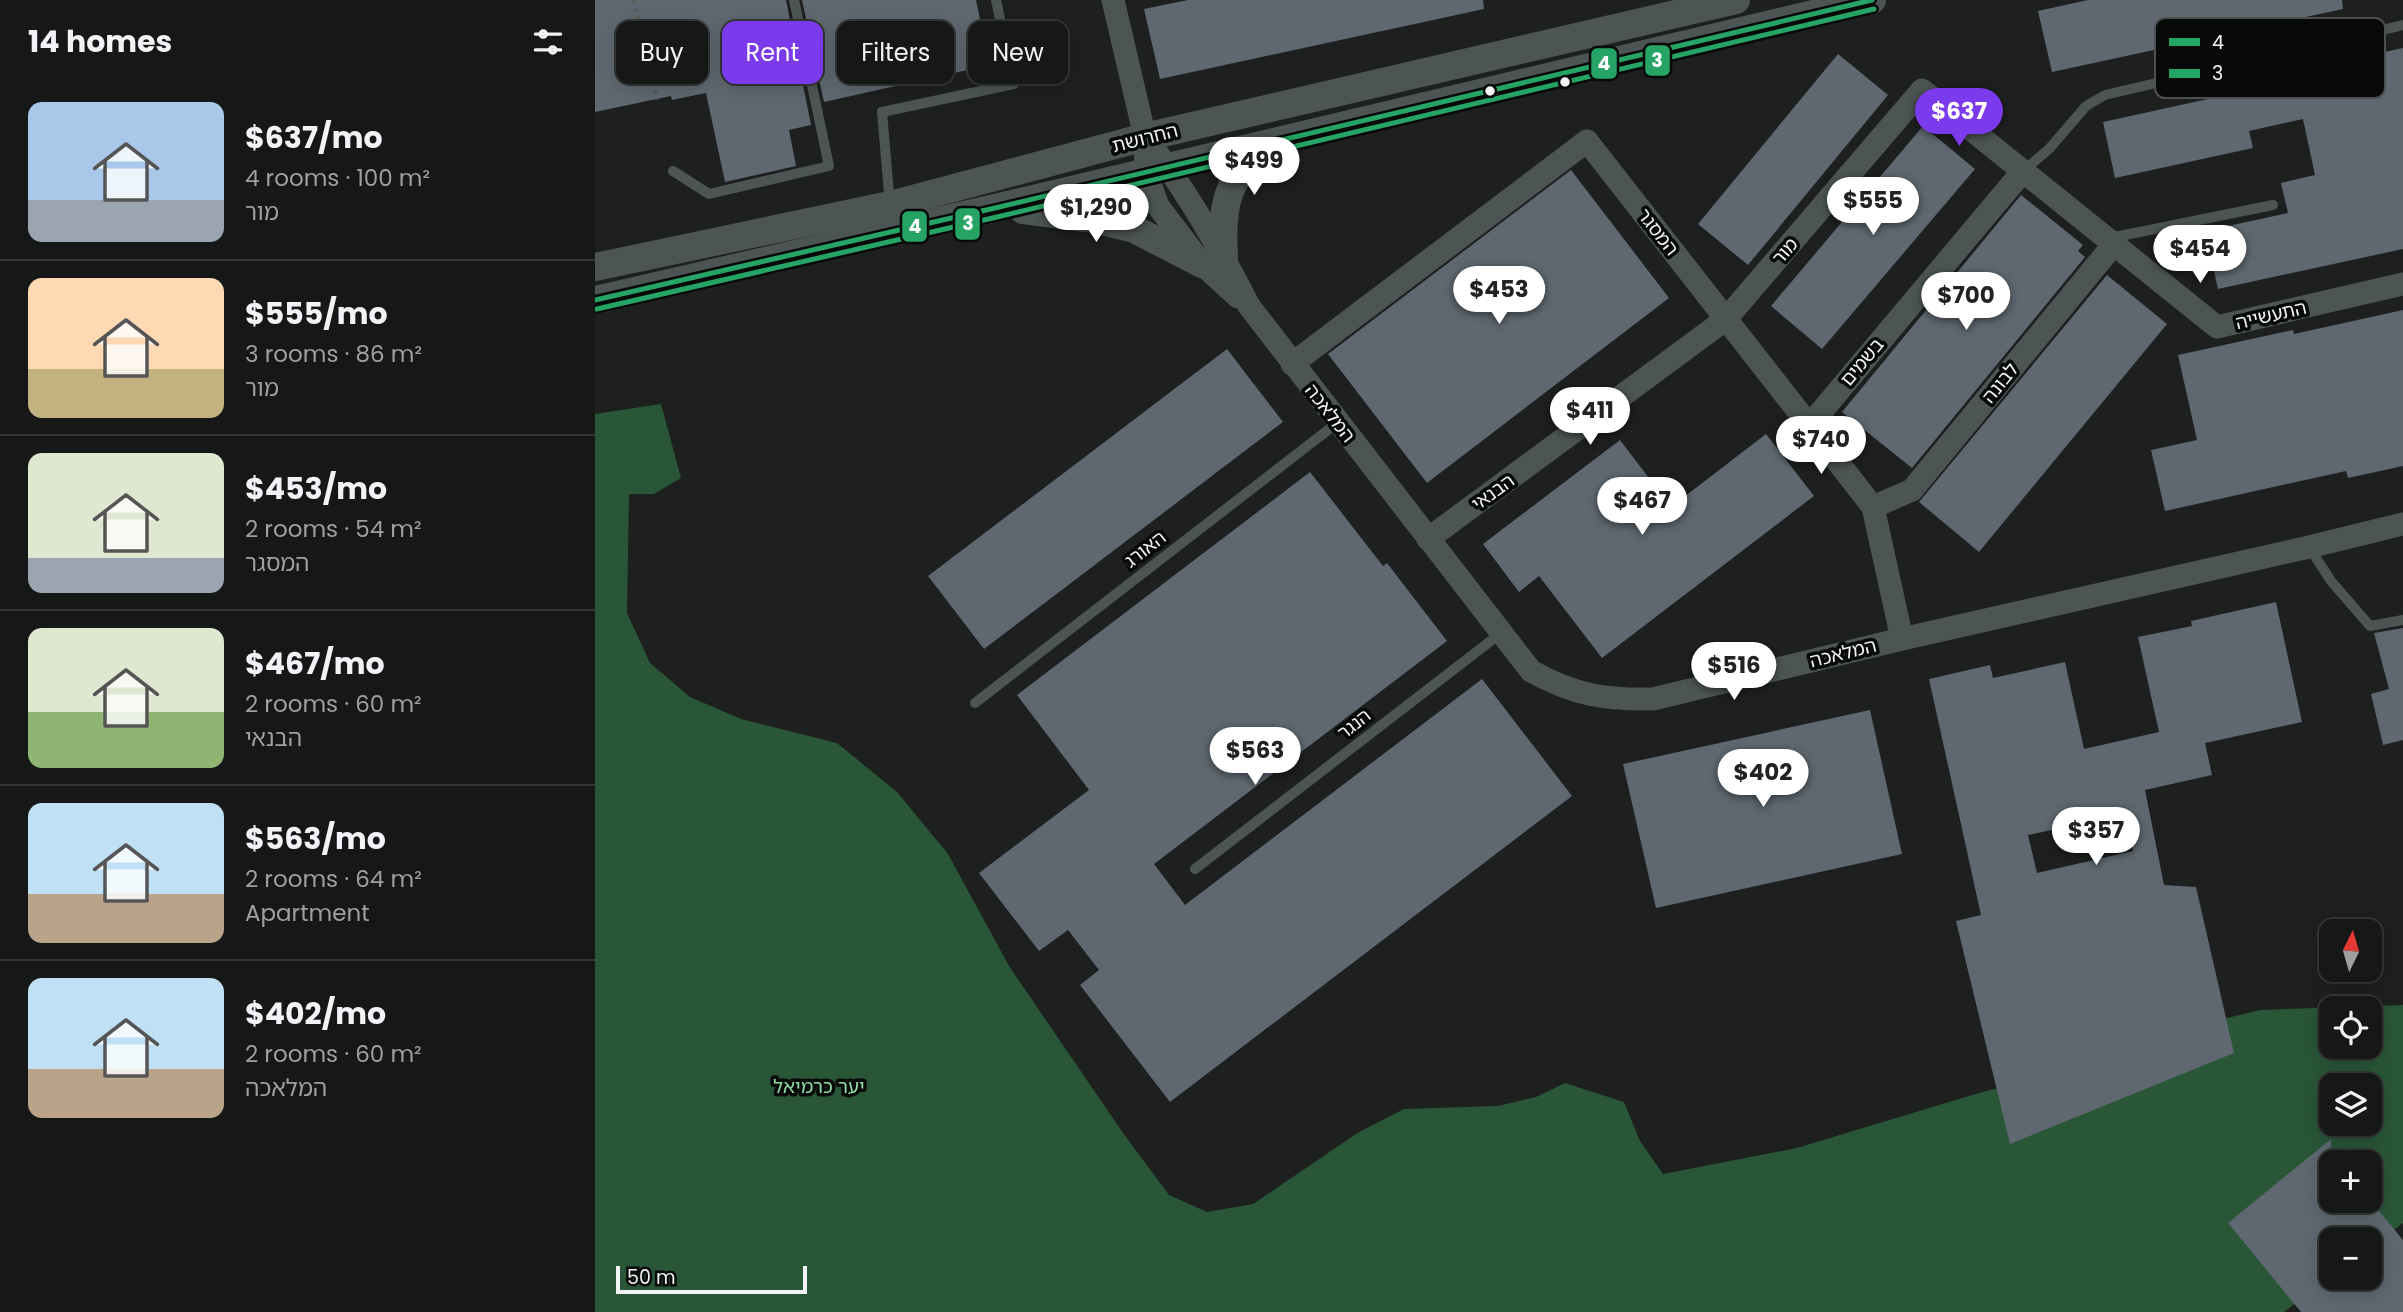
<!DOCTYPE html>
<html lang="en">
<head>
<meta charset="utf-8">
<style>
	body { margin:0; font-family:Poppins,"Noto Sans Hebrew",sans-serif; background:#1f2020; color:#f1f3f6; height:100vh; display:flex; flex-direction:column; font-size:26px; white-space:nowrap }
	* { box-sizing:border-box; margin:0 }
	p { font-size:23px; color:#9e9fa1 }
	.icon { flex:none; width:38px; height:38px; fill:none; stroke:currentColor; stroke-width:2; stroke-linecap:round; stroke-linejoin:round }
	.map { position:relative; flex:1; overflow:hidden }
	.details { display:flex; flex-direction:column; background:#161717; width:595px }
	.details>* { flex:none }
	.guide { position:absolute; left:21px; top:21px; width:665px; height:63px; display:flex; gap:14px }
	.needle { width:46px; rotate:5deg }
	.buttons { position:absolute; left:1724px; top:919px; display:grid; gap:14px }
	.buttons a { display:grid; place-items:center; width:63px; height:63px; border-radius:14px; background:#161717; box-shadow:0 4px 18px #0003,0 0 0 2px #353636; font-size:35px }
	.scale { position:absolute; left:21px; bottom:18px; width:191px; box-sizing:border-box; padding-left:7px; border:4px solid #f1f3f4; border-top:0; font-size:19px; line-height:24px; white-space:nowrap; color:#f1f3f4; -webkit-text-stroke:5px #080909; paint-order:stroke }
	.price { position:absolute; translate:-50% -60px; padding:0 16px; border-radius:24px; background:#fff; color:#222; font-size:23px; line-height:46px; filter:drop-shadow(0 2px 4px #0008) }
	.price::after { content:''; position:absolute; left:50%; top:42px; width:21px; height:16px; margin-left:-10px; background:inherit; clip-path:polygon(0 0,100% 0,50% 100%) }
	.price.on { background:#7c3aed; color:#fff }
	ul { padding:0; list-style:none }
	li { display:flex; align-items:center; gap:21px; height:175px; padding:0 28px }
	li+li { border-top:2px solid #353636 }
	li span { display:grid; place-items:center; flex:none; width:196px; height:140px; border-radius:14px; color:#555 }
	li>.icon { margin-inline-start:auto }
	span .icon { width:84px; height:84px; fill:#fffc; stroke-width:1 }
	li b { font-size:30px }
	h2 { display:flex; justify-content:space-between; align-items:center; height:84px; padding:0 28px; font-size:30px }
	.chip { padding:0 24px; border-radius:14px; background:#161717; box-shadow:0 4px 18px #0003,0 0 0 2px #353636; font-size:24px; line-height:63px }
	.chip.on { background:#7c3aed; color:#fff }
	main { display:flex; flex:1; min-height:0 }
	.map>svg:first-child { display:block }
	.forest { fill:#295637; fill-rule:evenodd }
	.building { fill:#5f6870; fill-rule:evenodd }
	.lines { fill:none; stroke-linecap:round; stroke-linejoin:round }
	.path { stroke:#575d5b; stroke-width:4.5; stroke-dasharray:3.5 5; stroke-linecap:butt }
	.service { stroke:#4c5554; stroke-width:10 }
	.minor { stroke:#4c5554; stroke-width:23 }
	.tertiary { stroke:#4c5554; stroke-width:28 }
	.bus-1-casing { stroke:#080909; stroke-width:10 }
	.bus-2-casing { stroke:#080909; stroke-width:10 }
	.bus-1 { stroke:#26a465; stroke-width:5 }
	.bus-2 { stroke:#26a465; stroke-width:5 }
	.bus-dot { fill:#f1f3f4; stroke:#080909; stroke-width:2.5 }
	.labels { text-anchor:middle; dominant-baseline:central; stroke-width:7; stroke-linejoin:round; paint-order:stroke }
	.street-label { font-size:19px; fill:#f1f3f4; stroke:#080909 }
	.park-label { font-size:19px; fill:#8fdda4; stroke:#080909 }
	.key { fill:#080909; stroke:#4e4f50; stroke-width:2 }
	.key-label { font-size:19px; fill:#f1f3f4 }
	.line-badge { stroke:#080909; stroke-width:2.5 }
	.badge-label { font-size:19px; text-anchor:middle; font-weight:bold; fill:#fff }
</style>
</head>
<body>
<main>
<section class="details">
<h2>14 homes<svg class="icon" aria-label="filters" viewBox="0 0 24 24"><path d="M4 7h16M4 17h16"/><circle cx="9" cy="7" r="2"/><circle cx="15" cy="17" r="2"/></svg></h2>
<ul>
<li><span style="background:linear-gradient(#a9c7e8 70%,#9aa5b1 0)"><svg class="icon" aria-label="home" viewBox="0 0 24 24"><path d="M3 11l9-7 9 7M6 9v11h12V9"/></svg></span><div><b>$637/mo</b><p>4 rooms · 100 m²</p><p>מור</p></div></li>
<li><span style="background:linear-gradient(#ffd9b3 65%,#c2b280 0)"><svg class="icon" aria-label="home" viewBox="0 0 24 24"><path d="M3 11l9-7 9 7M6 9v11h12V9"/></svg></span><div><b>$555/mo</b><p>3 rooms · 86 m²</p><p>מור</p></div></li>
<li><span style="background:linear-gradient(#dfe7d0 75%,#9aa5b1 0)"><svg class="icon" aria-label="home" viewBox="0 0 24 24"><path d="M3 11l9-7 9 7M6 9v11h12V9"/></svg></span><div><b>$453/mo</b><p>2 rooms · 54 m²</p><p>המסגר</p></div></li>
<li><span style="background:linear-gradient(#dfe7d0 60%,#8fb573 0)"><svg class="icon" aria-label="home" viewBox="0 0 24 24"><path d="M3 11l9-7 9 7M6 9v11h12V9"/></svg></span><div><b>$467/mo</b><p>2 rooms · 60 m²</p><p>הבנאי</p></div></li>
<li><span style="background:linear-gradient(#bfe0f5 65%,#b9a48a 0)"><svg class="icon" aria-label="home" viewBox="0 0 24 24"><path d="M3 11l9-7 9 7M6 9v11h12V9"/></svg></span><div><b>$563/mo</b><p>2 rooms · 64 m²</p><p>Apartment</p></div></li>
<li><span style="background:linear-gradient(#bfe0f5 65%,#b9a48a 0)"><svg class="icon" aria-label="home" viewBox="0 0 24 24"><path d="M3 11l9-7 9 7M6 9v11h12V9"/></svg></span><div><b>$402/mo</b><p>2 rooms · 60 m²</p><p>המלאכה</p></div></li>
</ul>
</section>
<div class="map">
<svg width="1808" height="1312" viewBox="0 0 1808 1312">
	<rect width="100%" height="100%" fill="#1e1f1f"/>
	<!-- forest -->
	<path class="forest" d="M66 404 86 478 59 494H34L32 613 55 663 95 697 146 719 242 743 302 792 353 854 414 966 528 1133 574 1195 612 1212 658 1204 764 1132 809 1109 903 1106 941 1097 970 1083 1029 1102 1045 1141 1068 1174 1202 1148 1387 1092 1461 1074 1599 1026 1665 1010 1808 1005V1223L1775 1248 1774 1239H1736V1277L1689 1312H0V414ZM1736 1008H1774V1046H1736ZM1736 1085H1774V1124H1736ZM1736 1162H1774V1200H1736Z"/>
	<!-- building -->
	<g class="building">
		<path d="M0 0H191L216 125 194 130 201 166 130 182 111 93 77 100 76 96 0 112Z"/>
		<path d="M207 0H381L395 65 229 102Z"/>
		<path d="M593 0H888L889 9 565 79 549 9Z"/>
		<path d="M1493 0H1747L1748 9 1457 72 1443 11Z"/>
		<path d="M1808 48V249L1623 289 1610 231 1693 213 1686 183 1720 175 1708 119 1654 131 1658 148 1520 178 1508 122 1677 85 1675 77Z"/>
		<path d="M1243 54 1293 95 1153 265 1103 224Z"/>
		<path d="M1328 126 1380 169 1227 349 1176 306Z"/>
		<path d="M976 170 1074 298 832 483 733 354Z"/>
		<path d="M1426 195 1488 245 1483 251 1490 257 1317 468 1247 412Z"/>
		<path d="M1512 275 1572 324 1384 552 1324 502Z"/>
		<path d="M1808 310V466L1753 478 1751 471 1570 511 1556 450 1602 440 1583 355 1698 330 1699 334Z"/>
		<path d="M632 349 688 422 389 649 333 576Z"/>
		<path d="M1171 434 1219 496 1007 658 944 576 924 592 888 544 1025 440 1076 507Z"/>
		<path d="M715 472 788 566 792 563 852 641 559 864 590 905 887 679 977 796 575 1102 485 985 504 970 473 930 444 951 384 873 494 790 422 695Z"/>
		<path d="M1681 602 1707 722 1610 743 1617 775 1550 790 1569 885 1601 887 1639 1053 1415 1144 1361 921 1386 915 1334 679 1395 665 1398 678 1470 662 1489 749 1564 732 1543 637 1597 626 1596 621ZM1530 814 1538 851 1442 873 1433 835Z"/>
		<path d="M1808 628V740L1788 745 1776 694 1794 689 1779 633Z"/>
		<path d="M1275 710 1307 854 1061 908 1028 764Z"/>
		<path d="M1736 1139V1200H1775L1808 1240V1312H1706L1633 1223ZM1736 1239H1774V1278H1736Z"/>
	</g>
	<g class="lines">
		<!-- path -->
		<path class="path" d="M39 0 62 100"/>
		<!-- service -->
		<g class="service">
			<path d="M78 171 114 194 234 166 199 0"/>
			<path d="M1428 171 1454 149 1491 106 1510 95 1808 25"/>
			<path d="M295 205 287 112 419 84 401 0"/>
			<path d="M1515 238 1678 205"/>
			<path d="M1714 547 1736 581 1775 626 1808 620"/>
			<path d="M380 703 742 423"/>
			<path d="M600 869 906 633"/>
		</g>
		<!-- minor -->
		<g class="minor">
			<path d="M518 0 550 137 551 172 563 206 607 264 643 297"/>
			<path d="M550 137C591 189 624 247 654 306L936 671C979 695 1010 700 1058 699L1307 639 1714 547 1808 524"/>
			<path d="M697 364 992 141 1278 507 1307 639"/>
			<path d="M1215 425 1428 171"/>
			<path d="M1278 507 1317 490 1519 244"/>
			<path d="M833 539 1131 319 1327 90 1622 327 1808 284"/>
		</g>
		<!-- tertiary -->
		<g class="tertiary">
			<path d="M428 210 499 219 539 229 607 264"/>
			<path d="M629 257C626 207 630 174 677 146"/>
			<path d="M0 267 295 205 550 137 1141 0"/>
			<path d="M0 300 400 208 1277 0"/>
		</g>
		<defs>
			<path id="bus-1" d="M0 300 400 208 1277 0"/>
			<path id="bus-2" d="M2 309 402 217 1279 9"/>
		</defs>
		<!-- bus-1 casing -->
		<use href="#bus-1" class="bus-1-casing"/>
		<!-- bus-2 casing -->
		<use href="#bus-2" class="bus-2-casing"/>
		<!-- bus-1 -->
		<use href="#bus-1" class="bus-1"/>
		<!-- bus-2 -->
		<use href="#bus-2" class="bus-2"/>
	</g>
	<!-- markers -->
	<g class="bus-dot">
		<circle cx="970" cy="82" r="6"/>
		<circle cx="895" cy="91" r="6"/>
	</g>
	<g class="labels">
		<!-- street labels -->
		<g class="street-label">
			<text transform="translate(550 138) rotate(-14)">החרושת</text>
			<text transform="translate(1063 232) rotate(52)">המסגר</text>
			<text transform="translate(1190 251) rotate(-49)">מור</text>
			<text transform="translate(1676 315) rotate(-13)">התעשייה</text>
			<text transform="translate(1267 362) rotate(-50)">בשמים</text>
			<text transform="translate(1405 383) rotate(-51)">לבונה</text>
			<text transform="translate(735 413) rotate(52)">המלאכה</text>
			<text transform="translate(898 492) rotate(-36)">הבנאי</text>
			<text transform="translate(550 549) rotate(-38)">האורג</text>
			<text transform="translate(1248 653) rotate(-14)">המלאכה</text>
			<text transform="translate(759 724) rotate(-38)">הנגר</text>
		</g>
		<!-- park labels -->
		<g class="park-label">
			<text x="224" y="1086">יער כרמיאל</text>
		</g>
	</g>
	<!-- legend -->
	<rect x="1560" y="18" width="230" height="80" rx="10" class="key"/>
	<rect x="1574" y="38" width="31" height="8" fill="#26a465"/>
	<rect x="1574" y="69" width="31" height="9" fill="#26a465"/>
	<g class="key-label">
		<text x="1617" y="49">4</text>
		<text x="1617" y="80">3</text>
	</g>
	<g class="line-badge">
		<rect x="1049" y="44" width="27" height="33" rx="7" fill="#26a465"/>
		<rect x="995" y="47" width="28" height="33" rx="7" fill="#26a465"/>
		<rect x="359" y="207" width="27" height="34" rx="7" fill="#26a465"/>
		<rect x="306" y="210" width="27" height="33" rx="7" fill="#26a465"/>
	</g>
	<g class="badge-label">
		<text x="1062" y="67">3</text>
		<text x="1009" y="70">4</text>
		<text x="373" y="230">3</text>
		<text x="320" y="233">4</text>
	</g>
</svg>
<div class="buttons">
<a><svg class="needle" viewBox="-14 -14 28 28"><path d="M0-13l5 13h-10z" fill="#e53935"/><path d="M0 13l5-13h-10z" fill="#9e9fa1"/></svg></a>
<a><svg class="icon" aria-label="locate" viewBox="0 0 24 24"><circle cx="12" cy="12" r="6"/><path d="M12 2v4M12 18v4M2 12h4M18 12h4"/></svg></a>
<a><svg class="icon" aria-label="layers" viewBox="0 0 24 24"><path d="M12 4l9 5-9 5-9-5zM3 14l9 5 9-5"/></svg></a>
<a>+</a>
<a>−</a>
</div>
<div class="scale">50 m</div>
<b class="price on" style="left:1364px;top:148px">$637</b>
<b class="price" style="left:659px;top:197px">$499</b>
<b class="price" style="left:1278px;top:237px">$555</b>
<b class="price" style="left:501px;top:244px">$1,290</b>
<b class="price" style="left:1605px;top:285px">$454</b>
<b class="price" style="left:904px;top:326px">$453</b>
<b class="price" style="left:1371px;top:332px">$700</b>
<b class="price" style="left:995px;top:447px">$411</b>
<b class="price" style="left:1226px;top:476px">$740</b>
<b class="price" style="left:1047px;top:537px">$467</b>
<b class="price" style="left:1139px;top:702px">$516</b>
<b class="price" style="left:660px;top:787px">$563</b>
<b class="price" style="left:1168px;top:809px">$402</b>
<b class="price" style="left:1501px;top:867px">$357</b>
<div class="guide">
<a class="chip">Buy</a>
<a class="chip on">Rent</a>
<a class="chip">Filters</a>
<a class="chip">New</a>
</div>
</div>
</main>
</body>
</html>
